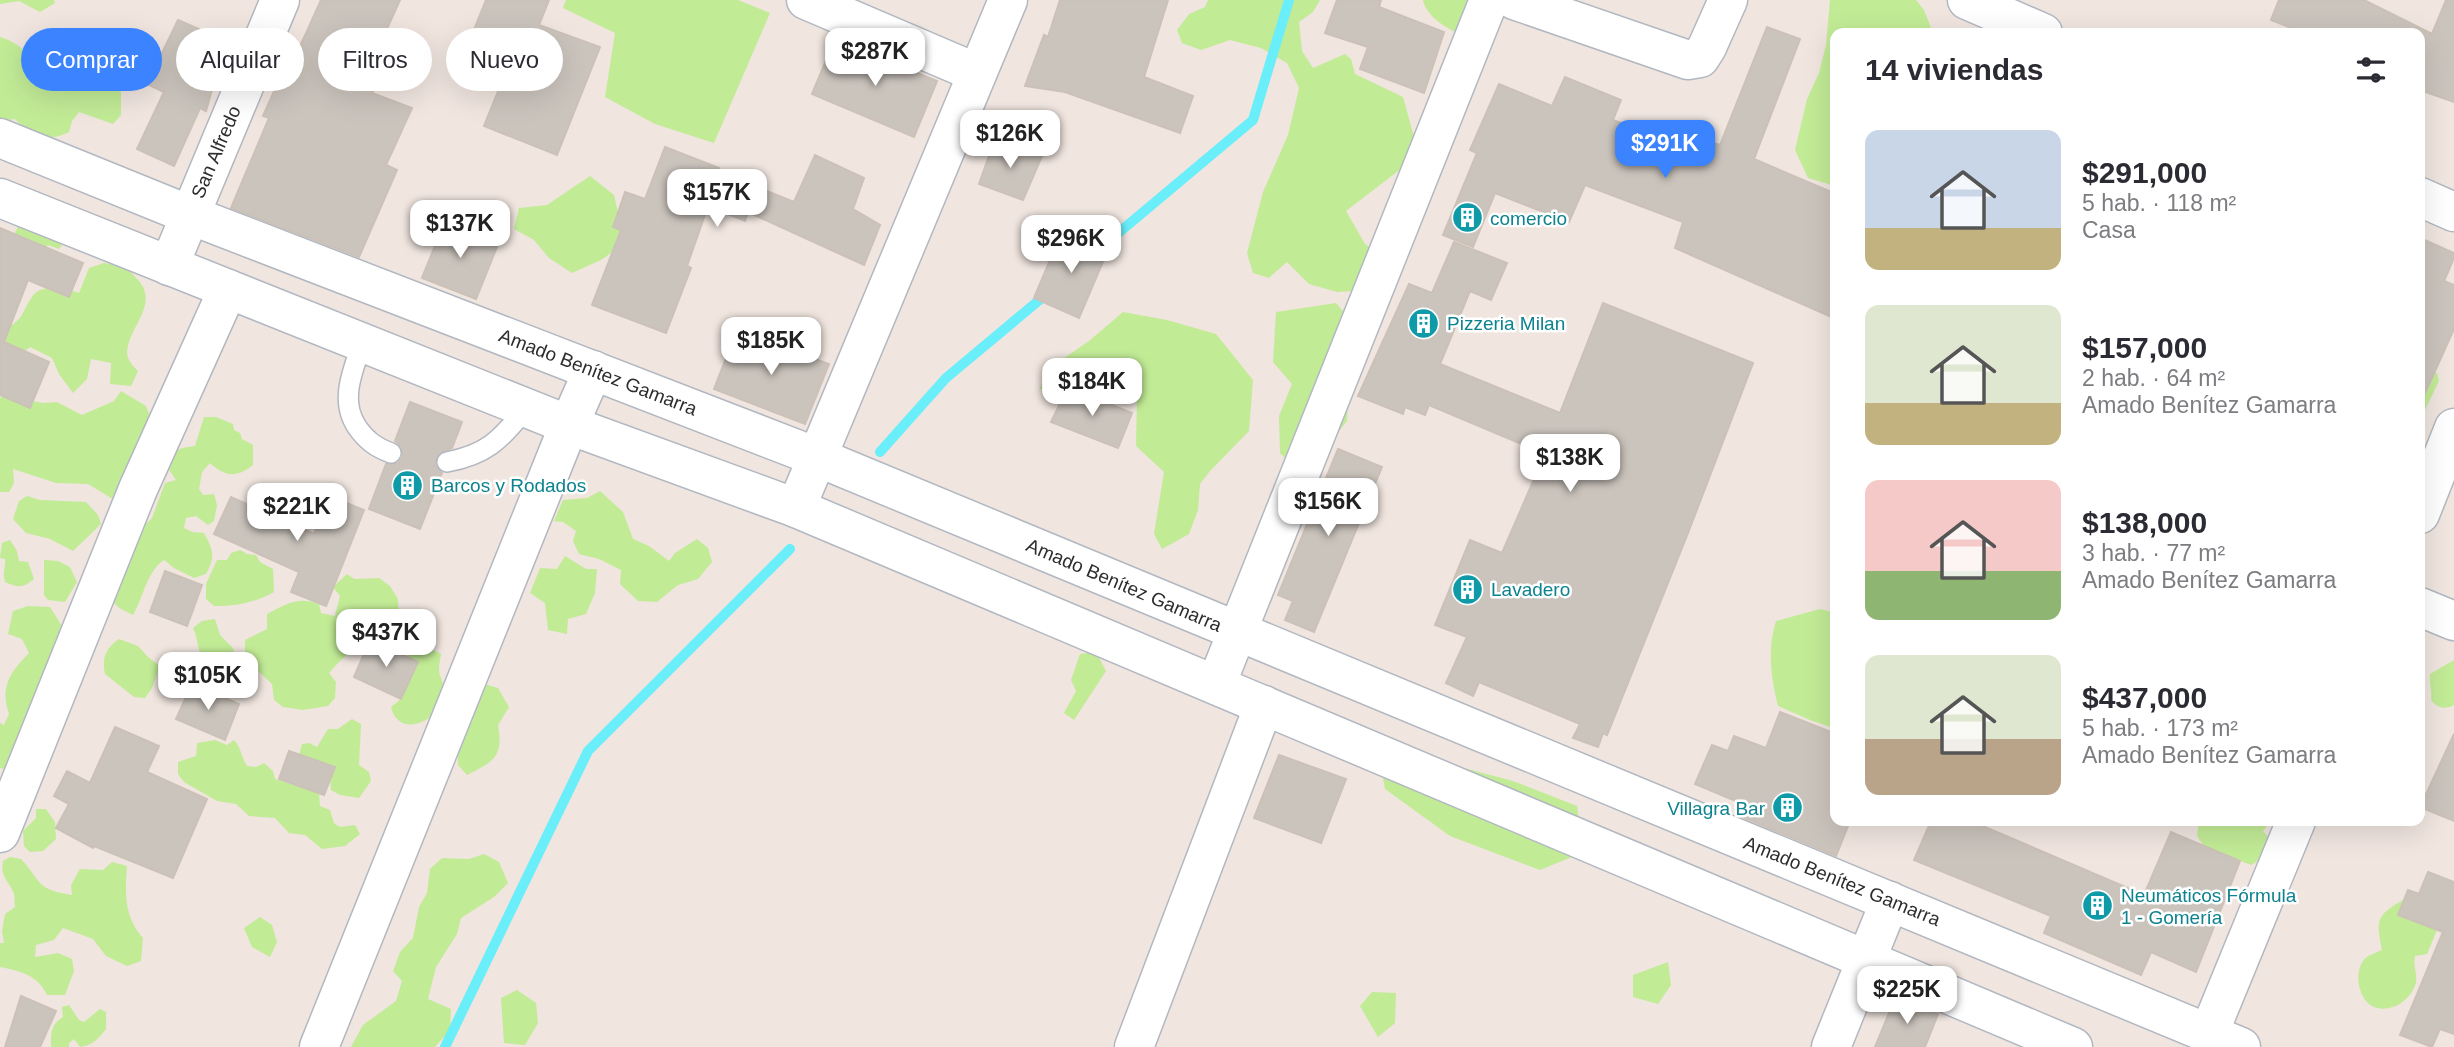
<!DOCTYPE html>
<html lang="es">
<head>
<meta charset="utf-8">
<style>
	body { margin:0; font-family:Helvetica,sans-serif; background:#f2f2f3; color:#2b2b33; height:100vh; display:flex; flex-direction:column; font-size:26px; white-space:nowrap }
	* { box-sizing:border-box; margin:0 }
	p { font-size:23px; color:#7c7c81 }
	.icon { flex:none; width:38px; height:38px; fill:none; stroke:currentColor; stroke-width:2; stroke-linecap:round; stroke-linejoin:round }
	.map { position:relative; flex:1; overflow:hidden }
	.sheet { position:absolute; left:1830px; top:28px; width:595px; height:798px; display:flex; flex-direction:column; background:#fff; border-radius:14px; box-shadow:0 7px 28px #0002 }
	.sheet>* { flex:none }
	.top-card { position:absolute; left:21px; top:28px; width:665px; height:63px; display:flex; gap:14px }
	.price { position:absolute; translate:-50% -60px; padding:0 16px; border-radius:14px; background:#fff; color:#222; font-size:23px; line-height:46px; filter:drop-shadow(0 2px 4px #0008) }
	.price::after { content:''; position:absolute; left:50%; top:42px; width:21px; height:16px; margin-left:-10px; background:inherit; clip-path:polygon(0 0,100% 0,50% 100%) }
	.price.current { background:#3c84ff; color:#fff }
	ul { padding:0; list-style:none }
	li { display:flex; align-items:center; gap:21px; height:175px; padding:0 35px }
	li span { display:grid; place-items:center; flex:none; width:196px; height:140px; border-radius:14px; color:#555 }
	li>.icon { margin-inline-start:auto }
	span .icon { width:84px; height:84px; fill:#fffc; stroke-width:1 }
	li b { font-size:30px }
	h2 { display:flex; justify-content:space-between; align-items:center; height:84px; padding:0 35px; font-size:30px }
	.tag { padding:0 24px; border-radius:32px; background:#fff; box-shadow:0 7px 28px #0002; font-size:24px; line-height:63px }
	.tag.current { background:#3c84ff; color:#fff }
	.map>svg:first-child { display:block }
	.green { fill:#c2eb96 }
	.lines { fill:none; stroke-linecap:round; stroke-linejoin:round }
	.stream { stroke:#69eefa; stroke-width:10 }
	.building { fill:#cbc4bd; stroke:#ccc1b7; stroke-width:2 }
	.lane-casing { stroke:#b2b8c2; stroke-width:22 }
	.street-casing { stroke:#b2b8c2; stroke-width:41 }
	.secondary-casing { stroke:#b2b8c2; stroke-width:41 }
	.lane { stroke:#fff; stroke-width:19 }
	.street { stroke:#fff; stroke-width:38 }
	.secondary { stroke:#fff; stroke-width:38 }
	.labels { text-anchor:middle; dominant-baseline:central; stroke-width:5; stroke-linejoin:round; paint-order:stroke }
	.street-label { font-size:19px; fill:#2d2d2d; stroke:#fff }
	.culture-label { font-size:19px; fill:#0d838f; stroke:#fff; text-anchor:start }
</style>
</head>
<body>
<div class="map">
<svg width="2454" height="1047" viewBox="0 0 2454 1047">
	<rect width="100%" height="100%" fill="#f0e5df"/>
	<!-- green -->
	<g class="green">
		<path d="M0 0H54L55 3 40 12 19 1 0 4Z"/>
		<path d="M566 0H738L770 13 714 143 655 124 605 97 615 33 563 8Z"/>
		<path d="M1208 0H1320L1313 12 1299 22 1302 51 1313 68 1345 54 1351 59 1355 74 1403 97 1414 137 1406 165 1346 211 1365 244 1395 266 1385 289 1337 292 1309 284 1287 262 1269 278 1253 273 1247 253 1263 192 1288 135 1299 88 1287 63 1261 48 1230 40 1201 50 1182 43 1177 30 1189 14 1205 7Z"/>
		<path d="M1423 0H1492L1459 34C1445 27 1426 16 1423 0Z"/>
		<path d="M1830 0H1916L1924 10 1933 33H1836L1835 186 1808 178 1795 150 1807 99 1819 73 1826 45Z"/>
		<path d="M0 37C22 43 34 62 53 72L62 67 89 59 121 86V115L113 124 79 112 72 121 69 132C47 143 32 138 15 119L0 121Z"/>
		<path d="M590 176 614 195 625 243 601 260 572 273 549 258 534 240 514 229 519 208 547 205Z"/>
		<path d="M19 224 64 242 59 249 48 245 37 255 6 253Z"/>
		<path d="M104 263C123 266 125 265 138 280 162 306 122 332 128 358 130 363 134 367 138 371L131 386 110 384 111 363 91 359 87 379 73 393 59 374 52 358 30 347 20 355 0 354V310L9 327C26 316 21 312 32 297 41 283 66 288 79 293L89 268Z"/>
		<path d="M1336 303 1364 336 1349 392 1347 421 1318 458 1289 462 1280 453 1279 416 1292 384 1273 362 1276 312Z"/>
		<path d="M1123 312 1167 320 1216 334 1253 380 1249 431 1210 471 1200 484 1198 510 1189 534 1162 549 1154 534 1164 472 1136 446 1137 399 1076 374 1039 390 1051 367 1089 341Z"/>
		<path d="M2420 366 2437 373 2439 381 2420 420Z"/>
		<path d="M121 391 146 406 154 427 116 501 88 484 56 483 13 469 14 483 9 492H0V398L3 395 43 403 57 402 82 415 114 401Z"/>
		<path d="M204 417H216L233 424 234 430 240 433 242 439 253 445V465C237 478 225 477 210 463L202 472 199 489 203 495 214 494 217 505 214 521 208 525 196 516 186 518 184 528 192 532 204 533C213 550 216 556 206 574L194 578 174 568 164 560C147 571 143 598 133 615L121 609 110 600 135 524 147 523 152 518 165 483 176 480 167 467C170 450 179 448 195 446Z"/>
		<path d="M600 491 623 512 633 539 649 546 669 561 675 553 697 539 708 548 712 562 698 579 678 585 657 602 638 601 620 584 621 570 599 559 579 554 573 541 576 531 563 522 554 521 563 500 587 498Z"/>
		<path d="M27 496 40 500 86 502 98 515 101 524 73 551 50 539 26 533 13 519 19 501Z"/>
		<path d="M10 540 17 551 19 561 28 562 34 579C23 588 18 588 5 582 2 571 6 567 5 559L0 558 2 543Z"/>
		<path d="M240 550 247 554 256 555 260 562 273 569 274 592C254 603 236 606 214 606L206 599V584L217 560H227L231 553Z"/>
		<path d="M565 556 586 569H597L595 593 586 614 568 619 567 634 548 630 545 603 530 593 540 568 557 569Z"/>
		<path d="M44 560 58 561 70 567 77 582 65 602 48 600 44 595Z"/>
		<path d="M347 574 354 579 379 578 390 586 398 599 399 627C383 643 386 634 369 641 354 647 340 660 329 673L336 682 335 698 328 706 303 710 283 707 274 700 272 684 257 670 245 667V640L267 629V614C285 604 300 596 319 604L321 613 335 616 340 596 333 587Z"/>
		<path d="M28 606 50 607 62 626 63 648 44 669 37 688 50 702 20 772 0 768V723L4 725 9 714C0 688 9 673 29 653L22 639 8 634 13 611Z"/>
		<path d="M1820 609 1836 613V729L1810 720 1778 706C1771 678 1767 649 1776 621Z"/>
		<path d="M215 619 220 635 233 648 244 683 243 691 217 703 208 684 198 686 188 679V659L202 657C197 648 198 638 193 628L202 621Z"/>
		<path d="M119 639 138 646 148 657 160 666 152 688 145 698 134 697 105 674C102 658 105 649 119 639Z"/>
		<path d="M411 649H431L441 654C440 659 439 665 439 671 440 678 445 686 445 693 443 719 399 741 391 707L401 699 417 662 407 657Z"/>
		<path d="M1096 652 1106 671 1074 720 1064 713 1076 691 1071 680 1080 654Z"/>
		<path d="M2454 660V705C2445 710 2437 708 2431 700 2432 690 2429 684 2430 674Z"/>
		<path d="M481 683 498 688 509 707 498 725C504 757 493 762 467 775L458 765V745Z"/>
		<path d="M352 719 361 724 359 765 369 772 371 781 359 798 340 795 331 790 330 778 299 755 302 744 309 743 317 747 328 729H338Z"/>
		<path d="M215 740 227 745 234 740C241 747 241 757 247 766L256 767 264 763 273 771 275 779 319 793 320 806 330 810 334 823 340 827 355 825 360 834 345 846 322 849 305 835 289 833 275 818 249 816 236 804 217 801 184 782 178 774V762L196 756 197 743Z"/>
		<path d="M1377 745 1513 781 1577 806 1584 852 1540 870 1450 836 1385 789Z"/>
		<path d="M36 809H46L55 822 56 839 43 851 30 852 24 846 23 831 36 818Z"/>
		<path d="M2199 821H2277L2267 826 2263 831 2268 837C2265 849 2264 859 2251 865L2204 846 2197 836Z"/>
		<path d="M484 854 499 862 508 883 494 897 461 918 457 934 436 967 428 999 451 1009 450 1030 435 1047H351L363 1025 396 1001 402 981 393 971 400 952 413 938 419 907 427 893 430 869 442 858 469 859Z"/>
		<path d="M10 857 21 859C43 883 35 889 72 895L71 885 80 869 103 870 112 862 127 866C125 893 124 917 143 938L141 961 127 966 106 956 93 939 63 928 54 940 36 945 35 957 58 953 72 959 74 971 65 995H47C38 975 20 971 0 967V943H4L2 931 5 914 15 907C14 902 15 898 14 894 9 880 0 878 3 861Z"/>
		<path d="M2403 900 2414 902 2439 925 2427 954 2415 956C2412 967 2420 977 2414 988 2407 1003 2388 1014 2372 1006 2357 998 2353 967 2367 957 2371 954 2378 952 2382 950 2377 922 2374 916 2403 900Z"/>
		<path d="M260 917 272 925 277 942 270 957 252 947 244 928Z"/>
		<path d="M1668 962 1671 985 1658 1004 1633 997V975Z"/>
		<path d="M517 990 536 1003 538 1023 525 1045 504 1043 501 998Z"/>
		<path d="M1372 992 1396 993 1395 1023 1378 1037 1360 1006Z"/>
		<path d="M69 1005 79 1020 84 1022 100 1009 106 1012V1029C99 1038 92 1046 80 1047L74 1039 69 1043V1047H51C51 1034 50 1025 63 1017L62 1007Z"/>
	</g>
	<g class="lines">
		<!-- stream -->
		<g class="stream">
			<path d="M1092 255 1253 120 1289 0"/>
			<path d="M880 452 946 378 1049 292"/>
			<path d="M445 1047 588 751 790 549"/>
		</g>
	</g>
	<!-- building -->
	<g class="building">
		<path d="M321 0H400L385 33 398 39 372 93 412 108 386 165 397 170 359 257 231 208 269 118 263 116 288 60 293 62Z"/>
		<path d="M486 0H549L539 25 600 47 557 155 484 126 503 79 461 62Z"/>
		<path d="M1060 0H1168L1144 77 1193 96 1180 133 1065 92 1025 86 1044 35 1048 37Z"/>
		<path d="M1337 0H1381L1379 7 1444 32 1424 93 1360 69 1368 47 1325 33Z"/>
		<path d="M2279 0H2364L2432 34 2446 0H2454V102L2420 90V33H2304L2271 20Z"/>
		<path d="M178 20 235 45 215 79 206 111 200 108 174 166 137 149 164 92 147 84Z"/>
		<path d="M1767 27 1800 39 1754 159 1836 194V319L1675 248 1683 222 1585 185 1569 222 1495 193 1473 247 1443 235 1477 153 1470 150 1499 84 1552 106 1565 77 1621 100 1613 120 1706 156 1711 142 1720 145Z"/>
		<path d="M835 39 937 81 914 137 812 94Z"/>
		<path d="M995 139 1042 156 1023 200 979 184Z"/>
		<path d="M665 147 719 168 717 171 794 202 815 155 864 178 853 209 880 225 864 265 748 212 745 221 708 206 687 266 691 268 666 333 592 305 621 230 613 227 625 192 645 199Z"/>
		<path d="M445 221 499 242 476 299 422 278Z"/>
		<path d="M0 228 83 263 69 297 28 280 4 342 49 362 30 408 0 395Z"/>
		<path d="M1061 234 1108 250 1079 318 1034 298Z"/>
		<path d="M2420 238 2454 253V258L2444 281 2454 285V329L2420 404Z"/>
		<path d="M1454 242 1507 263 1491 300 1470 291 1440 364 1560 413 1603 303 1753 363 1688 533 1607 735 1603 733 1598 747 1573 738 1580 724 1479 682 1473 696 1446 683 1467 637 1435 625 1470 540 1502 553 1545 454 1429 405 1425 415 1405 407 1403 414 1358 396 1409 284 1432 293Z"/>
		<path d="M737 330 829 364 805 424 714 389Z"/>
		<path d="M1068 387 1132 413 1118 448 1051 422Z"/>
		<path d="M410 402 462 422 452 448 439 453 436 458 435 465 442 473 420 529 369 509 386 464 398 463 403 457 401 446 395 441Z"/>
		<path d="M1338 449 1382 467 1314 632 1285 620 1293 601 1278 595Z"/>
		<path d="M329 496 364 510 326 606 291 592 299 572 214 534 231 497 314 534Z"/>
		<path d="M165 571 202 585 187 626 150 612Z"/>
		<path d="M370 640 418 662 401 699 354 677Z"/>
		<path d="M192 684 239 704 225 740 176 719Z"/>
		<path d="M1780 712 1836 734V821H1850L1836 856 1738 815 1743 804 1695 784 1712 745 1728 751 1734 736 1766 748Z"/>
		<path d="M115 727 159 746 147 772 207 799 173 878 94 846 93 848 56 828 69 804 54 796 67 771 90 783Z"/>
		<path d="M2454 734V821L2420 807Z"/>
		<path d="M289 751 335 767 324 795 279 779Z"/>
		<path d="M1279 755 1346 779 1321 843 1254 818Z"/>
		<path d="M1931 821H1971L2144 895 2171 832 2240 861 2196 972 2151 952 2141 975 2044 933 2051 916 1914 860Z"/>
		<path d="M2428 872 2454 882V1034L2440 1029 2432 1047 2400 1035 2443 932 2398 915 2408 890 2419 894Z"/>
		<path d="M21 996 56 1011 40 1047H5Z"/>
		<path d="M1896 996 1938 1014 1925 1047H1875Z"/>
	</g>
	<g class="lines">
		<defs>
			<g id="lane">
				<path d="M362 343C353 371 339 400 357 427 366 440 375 447 391 453"/>
				<path d="M447 462C489 454 500 439 527 408"/>
			</g>
			<g id="street">
				<path d="M806 0 977 73"/>
				<path d="M1514 0 1688 60 1700 58 1707 47 1728 0"/>
				<path d="M1967 0 2043 33"/>
				<path d="M2420 197 2454 212"/>
				<path d="M169 266 280 0"/>
				<path d="M796 508 1008 0"/>
				<path d="M2420 514 2454 428"/>
				<path d="M2420 607 2454 621"/>
				<path d="M1216 685 1489 0"/>
				<path d="M0 833 138 489 228 289"/>
				<path d="M2209 1033 2296 821"/>
				<path d="M319 1047 569 425 593 370"/>
				<path d="M1134 1047 1264 705"/>
				<path d="M1831 1047 1890 901"/>
			</g>
			<g id="secondary">
				<path d="M0 138 190 215 817 457 2241 1047"/>
				<path d="M0 198 569 425 796 508 2073 1047"/>
			</g>
		</defs>
		<!-- lane casing -->
		<use href="#lane" class="lane-casing"/>
		<!-- street casing -->
		<use href="#street" class="street-casing"/>
		<!-- secondary casing -->
		<use href="#secondary" class="secondary-casing"/>
		<!-- lane -->
		<use href="#lane" class="lane"/>
		<!-- street -->
		<use href="#street" class="street"/>
		<!-- secondary -->
		<use href="#secondary" class="secondary"/>
	</g>
	<!-- icons -->
	<defs>
		<symbol id="building-disc" viewBox="-11 -11 22 22"><circle r="9.5" fill="#0f9aa8" stroke="#fff"/><path d="M-4-6H4V6H1V3H-1V6H-4ZM-2.5-4.3h1.7v1.8h-1.7ZM.8-4.3h1.7v1.8H.8ZM-2.5-1h1.7V.8h-1.7ZM.8-1h1.7V.8H.8Z" fill="#fff"/></symbol>
	</defs>
	<g fill-rule="evenodd">
		<use href="#building-disc" x="1450" y="200" width="35" height="35"/>
		<use href="#building-disc" x="1406" y="306" width="35" height="35"/>
		<use href="#building-disc" x="390" y="468" width="35" height="35"/>
		<use href="#building-disc" x="1450" y="572" width="35" height="35"/>
		<use href="#building-disc" x="1770" y="790" width="35" height="35"/>
		<use href="#building-disc" x="2080" y="888" width="35" height="35"/>
	</g>
	<g class="labels">
		<!-- street labels -->
		<g class="street-label">
			<text transform="translate(216 152) rotate(-67)">San Alfredo</text>
			<text transform="translate(598 372) rotate(21)">Amado Benítez Gamarra</text>
			<text transform="translate(1124 585) rotate(23)">Amado Benítez Gamarra</text>
			<text transform="translate(1842 881) rotate(22)">Amado Benítez Gamarra</text>
		</g>
		<!-- culture labels -->
		<g class="culture-label">
			<text x="1490" y="218">comercio</text>
			<text x="1447" y="323">Pizzeria Milan</text>
			<text x="431" y="485">Barcos y Rodados</text>
			<text x="1491" y="589">Lavadero</text>
			<text x="1765" y="808" text-anchor="end">Villagra Bar</text>
			<text x="2121" y="895">Neumáticos Fórmula<tspan x="2121" dy="22">1 - Gomería</tspan></text>
		</g>
	</g>
</svg>
<b class="price" style="left:875px;top:88px">$287K</b>
<b class="price" style="left:1010px;top:170px">$126K</b>
<b class="price current" style="left:1665px;top:180px">$291K</b>
<b class="price" style="left:717px;top:229px">$157K</b>
<b class="price" style="left:460px;top:260px">$137K</b>
<b class="price" style="left:1071px;top:275px">$296K</b>
<b class="price" style="left:771px;top:377px">$185K</b>
<b class="price" style="left:1092px;top:418px">$184K</b>
<b class="price" style="left:1570px;top:494px">$138K</b>
<b class="price" style="left:1328px;top:538px">$156K</b>
<b class="price" style="left:297px;top:543px">$221K</b>
<b class="price" style="left:386px;top:669px">$437K</b>
<b class="price" style="left:208px;top:712px">$105K</b>
<b class="price" style="left:1907px;top:1026px">$225K</b>
<div class="top-card">
<a class="tag current">Comprar</a>
<a class="tag">Alquilar</a>
<a class="tag">Filtros</a>
<a class="tag">Nuevo</a>
</div>
<section class="sheet">
<h2>14 viviendas<svg class="icon" aria-label="filters" viewBox="0 0 24 24"><path d="M4 7h16M4 17h16"/><circle cx="9" cy="7" r="2"/><circle cx="15" cy="17" r="2"/></svg></h2>
<ul>
<li><span style="background:linear-gradient(#c9d6e8 70%,#c2b280 0)"><svg class="icon" aria-label="home" viewBox="0 0 24 24"><path d="M3 11l9-7 9 7M6 9v11h12V9"/></svg></span><div><b>$291,000</b><p>5 hab. · 118 m²</p><p>Casa</p></div></li>
<li><span style="background:linear-gradient(#dfe7d0 70%,#c2b280 0)"><svg class="icon" aria-label="home" viewBox="0 0 24 24"><path d="M3 11l9-7 9 7M6 9v11h12V9"/></svg></span><div><b>$157,000</b><p>2 hab. · 64 m²</p><p>Amado Benítez Gamarra</p></div></li>
<li><span style="background:linear-gradient(#f6c9c9 65%,#8fb573 0)"><svg class="icon" aria-label="home" viewBox="0 0 24 24"><path d="M3 11l9-7 9 7M6 9v11h12V9"/></svg></span><div><b>$138,000</b><p>3 hab. · 77 m²</p><p>Amado Benítez Gamarra</p></div></li>
<li><span style="background:linear-gradient(#dfe7d0 60%,#b9a48a 0)"><svg class="icon" aria-label="home" viewBox="0 0 24 24"><path d="M3 11l9-7 9 7M6 9v11h12V9"/></svg></span><div><b>$437,000</b><p>5 hab. · 173 m²</p><p>Amado Benítez Gamarra</p></div></li>
</ul>
</section>
</div>
</body>
</html>
